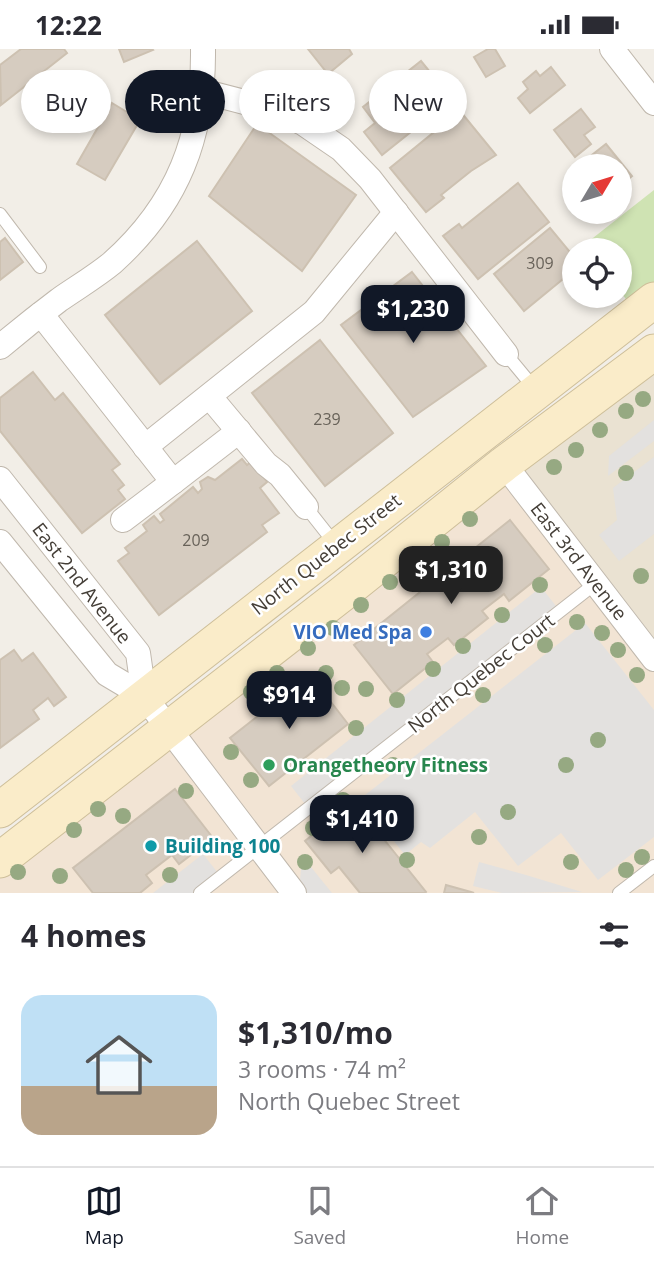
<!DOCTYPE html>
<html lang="en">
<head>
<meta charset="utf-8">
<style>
	body { margin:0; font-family:"Open Sans",sans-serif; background:#f7f7f7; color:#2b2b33; height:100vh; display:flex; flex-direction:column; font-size:26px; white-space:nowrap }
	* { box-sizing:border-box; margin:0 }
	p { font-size:23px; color:#7c7c81 }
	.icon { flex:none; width:38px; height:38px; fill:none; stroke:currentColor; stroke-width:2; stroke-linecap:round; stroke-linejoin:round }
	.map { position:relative; height:844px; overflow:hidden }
	.drawer { display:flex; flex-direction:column; background:#fff; flex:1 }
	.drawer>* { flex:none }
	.hud { position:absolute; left:21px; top:21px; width:612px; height:63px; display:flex; gap:14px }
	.needle { width:46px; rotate:52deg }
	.tools { position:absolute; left:562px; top:105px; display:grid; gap:14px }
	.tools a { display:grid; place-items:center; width:70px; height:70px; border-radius:50%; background:#fff; box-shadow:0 4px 10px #0003; font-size:35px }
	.price { position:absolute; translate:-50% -60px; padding:0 16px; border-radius:14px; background:#111827; color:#fff; font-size:23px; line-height:46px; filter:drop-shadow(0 2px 4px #0008) }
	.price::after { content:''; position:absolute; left:50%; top:42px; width:21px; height:16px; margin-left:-10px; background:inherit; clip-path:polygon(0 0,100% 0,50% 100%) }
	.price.active { background:#222; color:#fff }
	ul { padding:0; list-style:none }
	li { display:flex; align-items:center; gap:21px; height:175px; padding:0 21px }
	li+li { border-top:2px solid #e1e1e2 }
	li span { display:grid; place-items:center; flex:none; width:196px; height:140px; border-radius:21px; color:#555 }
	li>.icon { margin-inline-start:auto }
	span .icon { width:84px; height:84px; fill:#fffc; stroke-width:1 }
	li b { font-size:30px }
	h2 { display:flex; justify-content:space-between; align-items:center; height:84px; padding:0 21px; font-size:30px }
	.chip { padding:0 24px; border-radius:32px; background:#fff; box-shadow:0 4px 10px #0003; font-size:24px; line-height:63px }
	.chip.active { background:#111827; color:#fff }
	.status { display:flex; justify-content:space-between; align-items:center; height:49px; padding:0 35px; background:#fff; direction:ltr }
	.status svg { height:19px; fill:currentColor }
	.tab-bar { display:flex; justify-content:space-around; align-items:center; height:98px; border-top:2px solid #e1e1e2; background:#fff; font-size:19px; color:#7c7c81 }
	.tab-bar a { display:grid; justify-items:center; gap:4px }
	.tab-bar .active { color:#111827 }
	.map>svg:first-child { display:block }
	.commercial { fill:#f2e4d4 }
	.education { fill:#eae2d2 }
	.green { fill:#cfe3b3 }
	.parking { fill:#e3e1df }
	.building { fill:#d6ccc0; stroke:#cdc1b1; stroke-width:2 }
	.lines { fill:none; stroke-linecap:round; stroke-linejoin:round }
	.lane-casing { stroke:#c0b8ad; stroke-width:14 }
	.street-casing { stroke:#c0b8ad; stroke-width:26 }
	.secondary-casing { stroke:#cebf9a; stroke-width:37 }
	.lane { stroke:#fff; stroke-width:12 }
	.street { stroke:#fff; stroke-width:24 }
	.secondary { stroke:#faecc9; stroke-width:35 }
	.tree { fill:#96a982 }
	.shop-dot { fill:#3f7fe0; stroke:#fff; stroke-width:2.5 }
	.leisure-dot { fill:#2e9e5b; stroke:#fff; stroke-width:2.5 }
	.culture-dot { fill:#0f9aa8; stroke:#fff; stroke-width:2.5 }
	.labels { text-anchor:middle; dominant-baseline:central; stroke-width:5; stroke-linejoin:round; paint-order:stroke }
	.number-label { font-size:16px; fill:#686259 }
	.street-label { font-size:19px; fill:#443e37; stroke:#fff }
	.shop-label { font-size:19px; font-weight:bold; fill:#366cbe; stroke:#fff; text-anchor:end }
	.leisure-label { font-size:19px; font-weight:bold; fill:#27864d; stroke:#fff; text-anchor:start }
	.culture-label { font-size:19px; font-weight:bold; fill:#0d838f; stroke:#fff; text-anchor:start }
</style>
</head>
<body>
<div class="status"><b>12:22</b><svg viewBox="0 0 49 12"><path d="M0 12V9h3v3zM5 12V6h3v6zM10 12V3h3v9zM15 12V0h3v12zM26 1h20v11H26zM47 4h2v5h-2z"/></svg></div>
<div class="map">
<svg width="654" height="844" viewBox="0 0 654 844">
	<rect width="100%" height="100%" fill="#f2eee7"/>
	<!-- commercial -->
	<path class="commercial" d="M504 415 654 610V844H0V811Z"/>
	<!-- education -->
	<path class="education" d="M654 313V589L521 417Z"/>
	<!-- green -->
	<path class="green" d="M654 141V233L628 253 620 242V201H588L584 196Z"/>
	<!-- parking -->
	<g class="parking">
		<path d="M654 371V392L608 427 609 407Z"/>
		<path d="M654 408V485L619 512 599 486 617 471 613 439Z"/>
		<path d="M541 538 560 562 309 760 291 737Z"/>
		<path d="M585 574 654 661V788L598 831 561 784 518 817 475 763 430 799 421 793 405 806 360 750Z"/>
		<path d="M203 805 221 828 200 844H153Z"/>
		<path d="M302 807 332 844H299Z"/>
		<path d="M479 813 526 826 582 843 502 844 473 837Z"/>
	</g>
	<!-- building -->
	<g class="building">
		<path d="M21 0H64L67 4 1 56 0 16Z"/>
		<path d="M119 0H152L153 1 124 13Z"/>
		<path d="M308 0H349L352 5 328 25Z"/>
		<path d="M488 0H495L505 17 486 28 474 8Z"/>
		<path d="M421 12 452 50 382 106 364 83 375 74 363 58Z"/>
		<path d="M551 18 565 36 530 64 518 49 528 40 523 33 536 22 540 27Z"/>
		<path d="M112 54 140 71 105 131 77 115Z"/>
		<path d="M581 60 595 78 584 86 591 95 575 108 554 81Z"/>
		<path d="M460 62 496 106 471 122 441 146 444 149 426 163 390 119Z"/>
		<path d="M257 75 356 146 302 222 209 147Z"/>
		<path d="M606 95 632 127 620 137V117H586L583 113Z"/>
		<path d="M518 134 549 173 478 230 443 187 459 175 462 179Z"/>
		<path d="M550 179 574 208V221L524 262 494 225Z"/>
		<path d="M5 189 23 213 0 231V193Z"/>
		<path d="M197 192 252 262 160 335 105 266Z"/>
		<path d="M412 223 486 317 413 368 341 276Z"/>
		<path d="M320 291 393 384 325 437 252 344Z"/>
		<path d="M33 323 55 351 63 344 120 415 112 421 124 436 118 441 125 450 82 484 0 382V349Z"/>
		<path d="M242 410 247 416 252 412 267 433 260 439 279 464 262 476 267 483 159 566 118 512 129 504 125 499 147 482 143 476 154 467 160 474 164 471 160 465 193 438 198 444 202 440 200 433 208 428 215 431Z"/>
		<path d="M510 471 549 520 509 552 504 545 482 562 488 569 454 596 448 589 427 605 433 613 393 645 354 596Z"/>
		<path d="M14 601 22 612 33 604 66 648 54 657 48 649 33 661 39 670 0 699V611Z"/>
		<path d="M310 626 348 675 269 737 230 689Z"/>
		<path d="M175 740 213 789 179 815 172 806 146 826 152 834 140 844H93L73 819Z"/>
		<path d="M354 753 426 843 425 844H360L339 818 331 824 305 792Z"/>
		<path d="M446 836 471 843 474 844H444Z"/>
	</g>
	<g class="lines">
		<defs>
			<g id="lane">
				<path d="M0 165 40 218"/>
				<path d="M506 305 535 340"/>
				<path d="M306 458 336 496"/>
				<path d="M200 844 596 534"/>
				<path d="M619 844 654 817"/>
			</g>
			<g id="street">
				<path d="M612 0 654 54"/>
				<path d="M202 42 275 61 303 74 341 100 370 130 506 305"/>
				<path d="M41 265 173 433 123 471"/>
				<path d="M0 298C19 282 39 266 59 251 76 239 95 228 112 214 178 155 204 87 203 0"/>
				<path d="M210 348 266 415 280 426 306 458"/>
				<path d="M145 398 314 263 396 163"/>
				<path d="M504 415 654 610"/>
				<path d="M0 430 138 604 144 647"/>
				<path d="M173 433 239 382"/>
				<path d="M0 493 107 625 144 647 294 844"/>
			</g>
			<g id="secondary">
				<path d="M0 761 654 251"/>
				<path d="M0 811 342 545 504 415 654 303"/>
			</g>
		</defs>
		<!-- lane casing -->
		<use href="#lane" class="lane-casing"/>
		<!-- street casing -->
		<use href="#street" class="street-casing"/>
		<!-- secondary casing -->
		<use href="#secondary" class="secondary-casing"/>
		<!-- lane -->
		<use href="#lane" class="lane"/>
		<!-- street -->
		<use href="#street" class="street"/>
		<!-- secondary -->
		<use href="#secondary" class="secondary"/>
	</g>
	<!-- trees -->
	<g class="tree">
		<circle cx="643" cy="350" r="8"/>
		<circle cx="626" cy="362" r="8"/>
		<circle cx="600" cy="381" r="8"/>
		<circle cx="576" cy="401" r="8"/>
		<circle cx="554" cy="418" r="8"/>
		<circle cx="626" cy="424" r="8"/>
		<circle cx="470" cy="470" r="8"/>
		<circle cx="442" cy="493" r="8"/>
		<circle cx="414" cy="515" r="8"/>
		<circle cx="641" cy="527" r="8"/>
		<circle cx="390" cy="533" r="8"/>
		<circle cx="540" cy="536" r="8"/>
		<circle cx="361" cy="556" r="8"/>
		<circle cx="502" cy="566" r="8"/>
		<circle cx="577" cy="573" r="8"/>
		<circle cx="333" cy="579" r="8"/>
		<circle cx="602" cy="584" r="8"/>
		<circle cx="545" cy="596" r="8"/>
		<circle cx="463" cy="597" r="8"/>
		<circle cx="308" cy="599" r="8"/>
		<circle cx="618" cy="601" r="8"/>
		<circle cx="433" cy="620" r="8"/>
		<circle cx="277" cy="624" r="8"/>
		<circle cx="326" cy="624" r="8"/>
		<circle cx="637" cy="626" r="8"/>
		<circle cx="342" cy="639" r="8"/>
		<circle cx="366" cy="640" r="8"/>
		<circle cx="251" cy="643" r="8"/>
		<circle cx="483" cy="646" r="8"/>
		<circle cx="397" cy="651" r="8"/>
		<circle cx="356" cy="679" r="8"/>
		<circle cx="598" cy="691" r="8"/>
		<circle cx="231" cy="703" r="8"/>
		<circle cx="393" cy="716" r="8"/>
		<circle cx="566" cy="716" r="8"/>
		<circle cx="251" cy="731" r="8"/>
		<circle cx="186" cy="742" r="8"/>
		<circle cx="343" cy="751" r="8"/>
		<circle cx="98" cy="760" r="8"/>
		<circle cx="370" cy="762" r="8"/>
		<circle cx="508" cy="763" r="8"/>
		<circle cx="123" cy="767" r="8"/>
		<circle cx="313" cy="779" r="8"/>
		<circle cx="74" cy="781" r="8"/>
		<circle cx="479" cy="788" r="8"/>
		<circle cx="642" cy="808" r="8"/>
		<circle cx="407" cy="811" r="8"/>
		<circle cx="305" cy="813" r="8"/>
		<circle cx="571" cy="813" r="8"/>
		<circle cx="626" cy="821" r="8"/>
		<circle cx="18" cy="823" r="8"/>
		<circle cx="170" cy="826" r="8"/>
		<circle cx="60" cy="827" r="8"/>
	</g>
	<!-- markers -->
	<circle class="shop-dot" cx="426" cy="583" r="7"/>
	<circle class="leisure-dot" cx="269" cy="716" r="7"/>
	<circle class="culture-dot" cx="151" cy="797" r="7"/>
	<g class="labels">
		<!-- number labels -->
		<g class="number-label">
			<text x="540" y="214">309</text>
			<text x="327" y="370">239</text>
			<text x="196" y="491">209</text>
		</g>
		<!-- street labels -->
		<g class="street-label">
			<text transform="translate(326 505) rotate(-38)">North Quebec Street</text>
			<text transform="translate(579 512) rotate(52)">East 3rd Avenue</text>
			<text transform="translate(82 534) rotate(52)">East 2nd Avenue</text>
			<text transform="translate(481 624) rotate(-38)">North Quebec Court</text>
		</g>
		<!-- shop labels -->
		<g class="shop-label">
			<text x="412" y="583">VIO Med Spa</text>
		</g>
		<!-- leisure labels -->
		<g class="leisure-label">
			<text x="283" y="716">Orangetheory Fitness</text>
		</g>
		<!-- culture labels -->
		<g class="culture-label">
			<text x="165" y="797">Building 100</text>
		</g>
	</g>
</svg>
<div class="tools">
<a><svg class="needle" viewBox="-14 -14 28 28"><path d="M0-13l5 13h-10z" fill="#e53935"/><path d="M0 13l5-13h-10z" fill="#7c7c81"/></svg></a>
<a><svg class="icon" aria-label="locate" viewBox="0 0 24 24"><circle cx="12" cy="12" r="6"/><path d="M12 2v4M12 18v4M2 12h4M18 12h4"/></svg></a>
</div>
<b class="price" style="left:413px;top:296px">$1,230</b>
<b class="price active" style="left:451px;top:557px">$1,310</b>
<b class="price" style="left:289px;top:682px">$914</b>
<b class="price" style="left:362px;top:806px">$1,410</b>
<div class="hud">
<a class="chip">Buy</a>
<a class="chip active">Rent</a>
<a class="chip">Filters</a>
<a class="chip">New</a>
</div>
</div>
<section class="drawer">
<h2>4 homes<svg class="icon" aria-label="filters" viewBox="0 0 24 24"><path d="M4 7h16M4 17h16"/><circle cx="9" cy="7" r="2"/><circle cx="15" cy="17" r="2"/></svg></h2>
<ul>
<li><span style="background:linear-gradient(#bfe0f5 65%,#b9a48a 0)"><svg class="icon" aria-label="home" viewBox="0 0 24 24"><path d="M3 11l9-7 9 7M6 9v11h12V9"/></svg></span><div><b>$1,310/mo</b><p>3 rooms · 74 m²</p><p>North Quebec Street</p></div></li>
</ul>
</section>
<nav class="tab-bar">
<a class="active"><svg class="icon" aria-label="map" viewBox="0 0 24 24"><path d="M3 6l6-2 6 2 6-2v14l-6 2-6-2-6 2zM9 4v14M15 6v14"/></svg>Map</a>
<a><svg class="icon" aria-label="saved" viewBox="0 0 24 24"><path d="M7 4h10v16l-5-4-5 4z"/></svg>Saved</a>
<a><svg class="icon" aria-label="home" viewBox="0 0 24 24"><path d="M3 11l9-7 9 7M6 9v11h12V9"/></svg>Home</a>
</nav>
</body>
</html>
